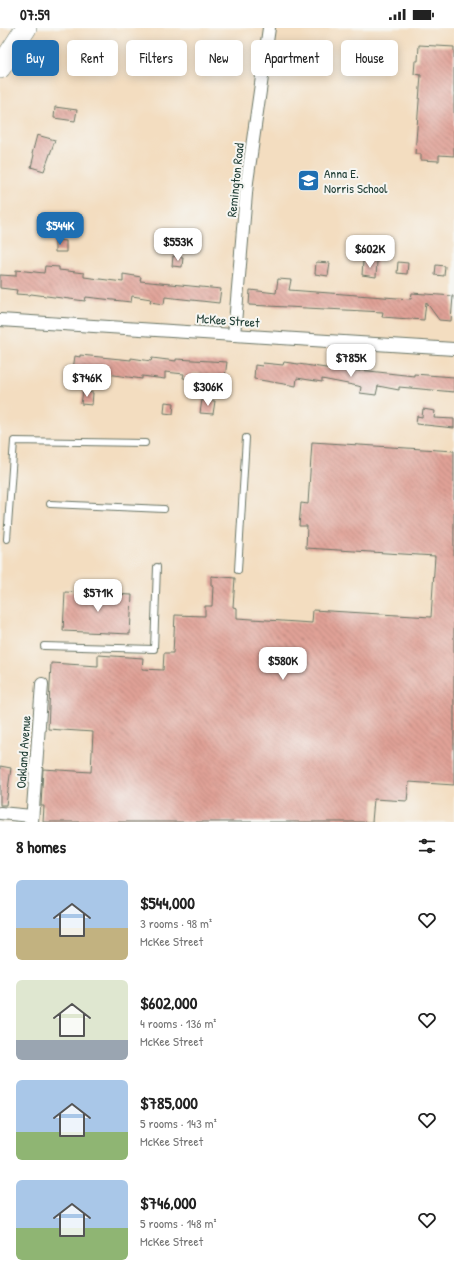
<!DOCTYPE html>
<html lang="en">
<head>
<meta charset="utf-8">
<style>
	body { margin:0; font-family:"Patrick Hand",sans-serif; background:#f6f6f6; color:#222; height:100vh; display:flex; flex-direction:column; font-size:15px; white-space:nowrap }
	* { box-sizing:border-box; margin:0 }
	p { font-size:13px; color:#767676 }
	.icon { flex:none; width:22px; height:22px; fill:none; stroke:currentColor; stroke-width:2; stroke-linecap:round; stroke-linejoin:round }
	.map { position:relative; height:794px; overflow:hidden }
	.panel { display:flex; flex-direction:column; background:#fff; flex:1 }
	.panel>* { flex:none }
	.banner { position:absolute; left:12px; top:12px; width:430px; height:36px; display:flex; gap:8px }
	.price { position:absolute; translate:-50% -34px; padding:0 9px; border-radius:8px; background:#fff; color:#222; font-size:13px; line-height:26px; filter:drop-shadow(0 1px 2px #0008) }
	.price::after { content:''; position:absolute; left:50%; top:24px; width:12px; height:9px; margin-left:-6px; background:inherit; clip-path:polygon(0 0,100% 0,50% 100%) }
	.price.active { background:#1f6fb2; color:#fff }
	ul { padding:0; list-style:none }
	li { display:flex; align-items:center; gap:12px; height:100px; padding:0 16px }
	li span { display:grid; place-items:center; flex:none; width:112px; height:80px; border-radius:6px; color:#555 }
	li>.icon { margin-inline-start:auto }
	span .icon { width:48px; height:48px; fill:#fffc; stroke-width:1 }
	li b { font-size:17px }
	h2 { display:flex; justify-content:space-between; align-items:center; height:48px; padding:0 16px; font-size:17px }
	.tag { padding:0 14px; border-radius:6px; background:#fff; box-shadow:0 2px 10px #0003; font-size:14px; line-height:36px }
	.tag.active { background:#1f6fb2; color:#fff }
	.status { display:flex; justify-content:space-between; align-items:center; height:28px; padding:0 20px; background:#fff; direction:ltr }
	.status svg { height:11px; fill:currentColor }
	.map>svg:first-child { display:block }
	.building { fill:url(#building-back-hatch) }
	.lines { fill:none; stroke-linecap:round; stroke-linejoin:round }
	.lane-casing { stroke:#697565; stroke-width:8 }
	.street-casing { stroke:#697565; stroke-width:14 }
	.highway-casing { stroke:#697565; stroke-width:22 }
	.lane { stroke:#fff; stroke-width:6 }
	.street { stroke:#fff; stroke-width:12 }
	.highway { stroke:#fff; stroke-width:21 }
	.labels { text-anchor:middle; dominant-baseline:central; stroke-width:4; stroke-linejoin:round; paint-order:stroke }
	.poi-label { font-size:13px; fill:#1f3d34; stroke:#f6f6f2; text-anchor:start }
	.street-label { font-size:13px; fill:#1f3d34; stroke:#f6f6f2 }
</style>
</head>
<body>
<div class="status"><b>07:59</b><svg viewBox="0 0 49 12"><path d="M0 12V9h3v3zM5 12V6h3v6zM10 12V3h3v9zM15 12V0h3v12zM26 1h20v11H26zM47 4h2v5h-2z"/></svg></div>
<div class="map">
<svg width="454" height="794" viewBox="0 0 454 794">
	<defs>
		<pattern id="building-back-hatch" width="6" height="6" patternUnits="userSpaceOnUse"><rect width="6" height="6" fill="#e0a196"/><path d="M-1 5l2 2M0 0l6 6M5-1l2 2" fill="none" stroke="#b5847b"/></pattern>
	</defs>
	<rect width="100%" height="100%" fill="#f6f6f2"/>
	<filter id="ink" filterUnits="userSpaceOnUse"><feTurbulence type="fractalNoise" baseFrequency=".025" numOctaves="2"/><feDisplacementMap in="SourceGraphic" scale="8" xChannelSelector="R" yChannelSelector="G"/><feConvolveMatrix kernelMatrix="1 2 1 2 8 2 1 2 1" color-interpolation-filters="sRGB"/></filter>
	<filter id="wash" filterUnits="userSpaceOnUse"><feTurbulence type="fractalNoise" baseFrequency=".012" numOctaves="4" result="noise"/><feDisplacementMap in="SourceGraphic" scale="16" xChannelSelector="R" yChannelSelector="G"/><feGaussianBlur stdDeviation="0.9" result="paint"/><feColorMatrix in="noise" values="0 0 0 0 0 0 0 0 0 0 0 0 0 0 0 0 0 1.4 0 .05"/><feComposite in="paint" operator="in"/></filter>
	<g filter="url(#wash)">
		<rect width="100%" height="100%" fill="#f3ddc0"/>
		<g id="blocks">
			<!-- building -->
			<g class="building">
				<path d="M419 17 454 19V128L439 127V133L421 132V126H415L421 47 414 46 415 33H418Z"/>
				<path d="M55 79 77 82 75 93 54 90Z"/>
				<path d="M37 107 55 112 44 143 31 139 34 127 32 126Z"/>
				<path d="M55 212 66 213V224H55Z"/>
				<path d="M173 228 183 229 182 239 172 238Z"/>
				<path d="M363 233H377L376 249 362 247Z"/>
				<path d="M316 234 330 235 328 248 315 246Z"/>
				<path d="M398 234 408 235 407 246 397 245Z"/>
				<path d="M436 237 445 238 444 248 435 247Z"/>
				<path d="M45 238 59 239V242L84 245V249L123 254V246L141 249 140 253 221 261 219 275 165 269 164 276 150 274 151 271 132 268 131 274 86 269 85 273 31 266 30 267 16 266 17 262 0 260V247L16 248V242L44 245Z"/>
				<path d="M278 251 291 252 289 262 411 271 412 265 453 268 451 293 439 292 426 274 424 292 382 289 383 284 249 277 250 262 276 265Z"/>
				<path d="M80 327 131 332V330L151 333 152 330 176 333V331L227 334 224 356 215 355 216 347 193 345 192 351 183 350 184 346 165 344V351L142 348V351L73 341 75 328 80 329Z"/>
				<path d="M284 334 333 341 334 339 360 343V342L414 348V346L454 349V364L399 359V362L378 358 376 367 360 365 361 359 358 358 322 351V354L297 350 296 358 254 351 255 337 262 338 263 335 283 337Z"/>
				<path d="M83 363 93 365 92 377 81 376Z"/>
				<path d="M202 372 215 373 213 386 200 385Z"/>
				<path d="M165 374 174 375 173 386 164 385Z"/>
				<path d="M423 381 435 383 434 390 454 391V400L416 396 417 388 422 389Z"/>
				<path d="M312 414 454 423V757L409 754 407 773 374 771 372 794H43L44 778H41L43 741 91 744 93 704 48 701 51 635 98 638V627L143 630 142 641 163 642 164 625H173L175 587 205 588V578H212L213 558H211V548L235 550 233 579 237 580V590L312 595 313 582 431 589 435 528 306 520 307 498H299L301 475 308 476Z"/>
				<path d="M65 564 132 567 130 606 63 603Z"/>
				<path d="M0 738 11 740 6 777H0Z"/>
			</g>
		</g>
	</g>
	<g filter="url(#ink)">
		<use href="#blocks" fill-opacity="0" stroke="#697565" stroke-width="1"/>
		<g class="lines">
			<defs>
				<g id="lane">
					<path d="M50 476 164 481"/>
					<path d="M7 511 14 413 145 415"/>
					<path d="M238 542 246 410"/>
					<path d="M44 618 154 621 157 539"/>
				</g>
				<g id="street">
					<path d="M0 292 454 321"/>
					<path d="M234 307 247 154 269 0"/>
					<path d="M0 785 32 788"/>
					<path d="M32 794 42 656"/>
				</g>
				<path id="highway" d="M0 40 26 0"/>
			</defs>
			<!-- lane casing -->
			<use href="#lane" class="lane-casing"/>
			<!-- street casing -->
			<use href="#street" class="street-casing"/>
			<!-- highway casing -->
			<use href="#highway" class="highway-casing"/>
			<!-- lane -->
			<use href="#lane" class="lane"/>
			<!-- street -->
			<use href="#street" class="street"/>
			<!-- highway -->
			<use href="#highway" class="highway"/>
		</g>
	</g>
	<!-- icons -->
	<defs>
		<symbol id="school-square" viewBox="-11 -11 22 22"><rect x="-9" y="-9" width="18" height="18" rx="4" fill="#1f6fb2" stroke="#f6f6f2"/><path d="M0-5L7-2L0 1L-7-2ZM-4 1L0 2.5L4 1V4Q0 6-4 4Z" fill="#fff"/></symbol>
	</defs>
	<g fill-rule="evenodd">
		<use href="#school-square" x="296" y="140" width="25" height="25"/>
	</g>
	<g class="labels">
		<!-- poi labels -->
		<g class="poi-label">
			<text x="324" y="145">Anna E.<tspan x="324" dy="15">Norris School</tspan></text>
		</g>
		<!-- street labels -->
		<g class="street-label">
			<text transform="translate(235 152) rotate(-84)">Remington Road</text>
			<text transform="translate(228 292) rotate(4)">McKee Street</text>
			<text transform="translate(23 724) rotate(-86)">Oakland Avenue</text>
		</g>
	</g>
</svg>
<b class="price active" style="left:60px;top:218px">$544K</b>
<b class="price" style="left:178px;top:234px">$553K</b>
<b class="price" style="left:370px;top:241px">$602K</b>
<b class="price" style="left:351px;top:350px">$785K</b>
<b class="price" style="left:87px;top:370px">$746K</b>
<b class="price" style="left:208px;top:379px">$306K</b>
<b class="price" style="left:98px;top:585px">$571K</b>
<b class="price" style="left:283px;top:653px">$580K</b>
<div class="banner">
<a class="tag active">Buy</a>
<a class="tag">Rent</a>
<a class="tag">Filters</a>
<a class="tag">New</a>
<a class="tag">Apartment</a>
<a class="tag">House</a>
</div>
</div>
<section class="panel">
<h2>8 homes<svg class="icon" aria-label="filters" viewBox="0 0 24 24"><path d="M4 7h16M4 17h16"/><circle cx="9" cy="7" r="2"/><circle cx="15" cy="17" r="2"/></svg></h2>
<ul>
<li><span style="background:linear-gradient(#a9c7e8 60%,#c2b280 0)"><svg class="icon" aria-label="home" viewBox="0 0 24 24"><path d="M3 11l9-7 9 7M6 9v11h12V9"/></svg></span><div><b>$544,000</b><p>3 rooms · 98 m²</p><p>McKee Street</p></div><svg class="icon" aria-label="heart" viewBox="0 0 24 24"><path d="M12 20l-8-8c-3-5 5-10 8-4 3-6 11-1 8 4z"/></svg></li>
<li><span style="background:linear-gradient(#dfe7d0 75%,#9aa5b1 0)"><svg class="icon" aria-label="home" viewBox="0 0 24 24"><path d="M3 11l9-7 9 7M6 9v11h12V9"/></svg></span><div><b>$602,000</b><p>4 rooms · 136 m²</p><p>McKee Street</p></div><svg class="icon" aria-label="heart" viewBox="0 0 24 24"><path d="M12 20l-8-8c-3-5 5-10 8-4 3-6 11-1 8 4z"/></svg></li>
<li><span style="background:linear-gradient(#a9c7e8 65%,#8fb573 0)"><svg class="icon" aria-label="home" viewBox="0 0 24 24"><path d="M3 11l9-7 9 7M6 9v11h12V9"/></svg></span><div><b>$785,000</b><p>5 rooms · 143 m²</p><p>McKee Street</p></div><svg class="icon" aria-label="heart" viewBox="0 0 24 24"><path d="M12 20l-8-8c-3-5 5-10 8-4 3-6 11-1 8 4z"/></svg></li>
<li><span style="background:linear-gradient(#a9c7e8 60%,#8fb573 0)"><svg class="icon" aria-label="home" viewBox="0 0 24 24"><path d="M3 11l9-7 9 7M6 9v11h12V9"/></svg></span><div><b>$746,000</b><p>5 rooms · 148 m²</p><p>McKee Street</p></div><svg class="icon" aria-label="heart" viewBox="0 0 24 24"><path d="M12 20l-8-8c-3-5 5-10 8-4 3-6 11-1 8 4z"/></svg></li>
</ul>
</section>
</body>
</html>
